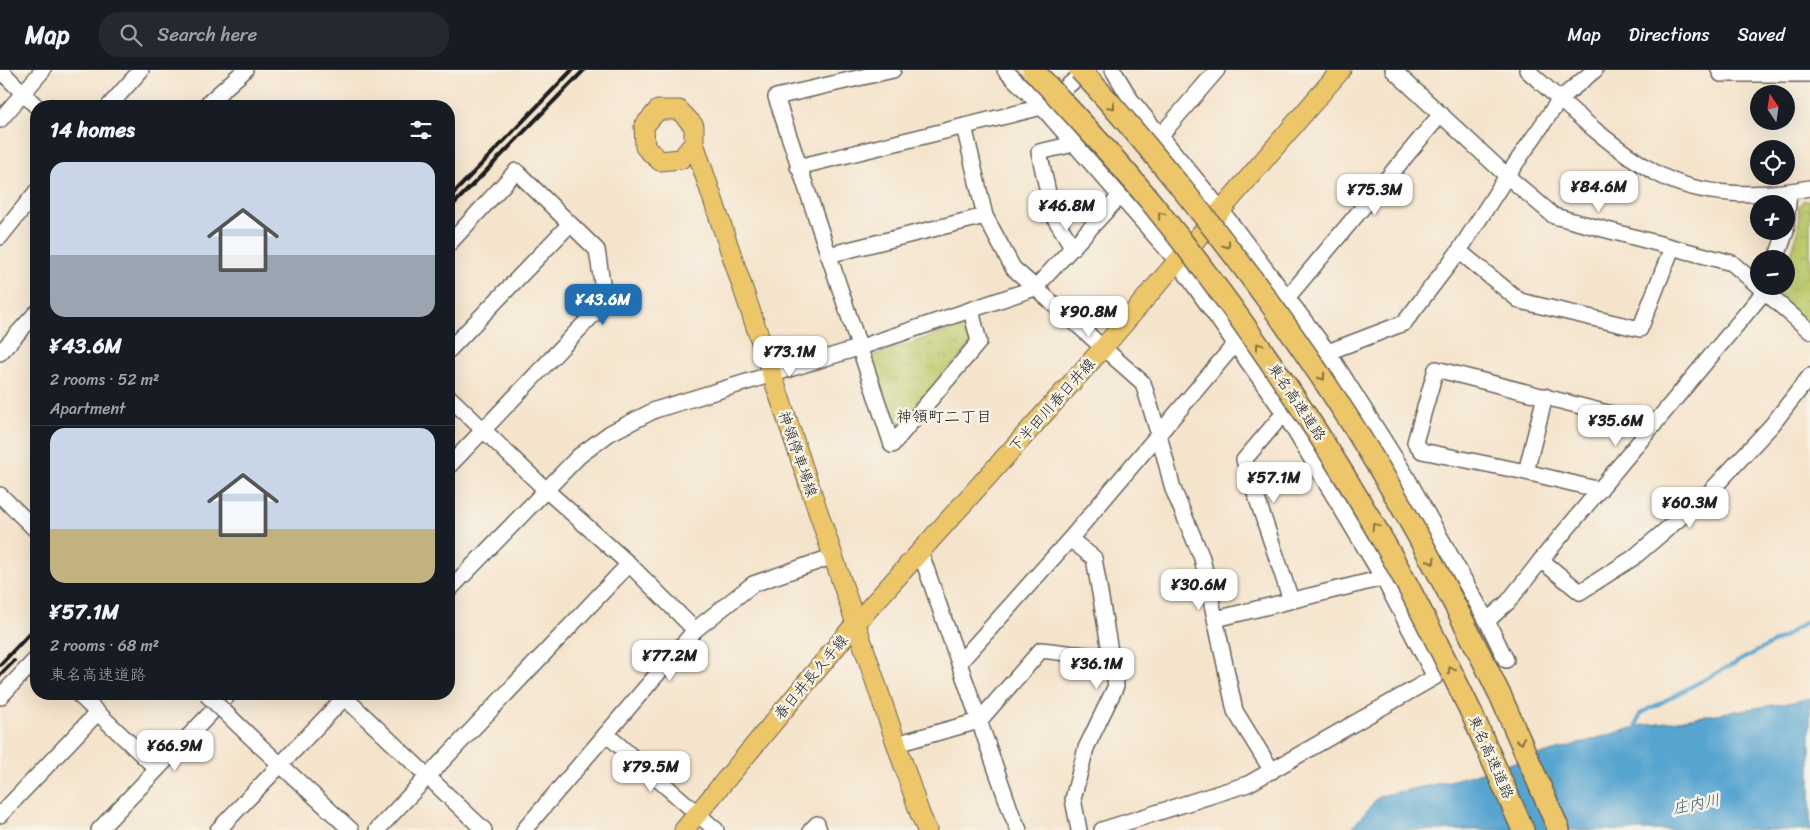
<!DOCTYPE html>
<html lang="en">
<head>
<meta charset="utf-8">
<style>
	body { margin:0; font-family:Sriracha,"Klee One",sans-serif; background:#242831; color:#f1f3f6; height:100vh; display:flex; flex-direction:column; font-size:19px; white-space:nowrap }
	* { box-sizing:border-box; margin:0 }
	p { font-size:16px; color:#9ea1a6 }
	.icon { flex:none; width:28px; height:28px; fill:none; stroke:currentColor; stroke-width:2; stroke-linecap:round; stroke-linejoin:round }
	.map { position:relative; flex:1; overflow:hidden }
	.details { position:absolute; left:30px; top:30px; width:425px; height:600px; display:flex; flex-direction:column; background:#171b24; border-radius:20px; box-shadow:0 5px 20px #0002 }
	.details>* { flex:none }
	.needle { width:32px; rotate:347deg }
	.tools { position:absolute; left:1750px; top:15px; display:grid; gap:10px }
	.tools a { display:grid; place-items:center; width:45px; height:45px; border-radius:50%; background:#171b24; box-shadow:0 5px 20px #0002; font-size:25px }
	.price { position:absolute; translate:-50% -42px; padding:0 11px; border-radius:10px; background:#fff; color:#222; font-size:16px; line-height:32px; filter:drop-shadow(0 1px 2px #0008) }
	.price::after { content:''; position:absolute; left:50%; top:30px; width:15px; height:11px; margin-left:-8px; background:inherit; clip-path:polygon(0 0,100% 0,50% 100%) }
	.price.on { background:#1f6fb2; color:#fff }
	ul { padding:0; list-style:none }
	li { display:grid; align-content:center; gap:10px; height:265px; padding:0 20px }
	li+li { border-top:1px solid #363941 }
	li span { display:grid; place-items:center; height:155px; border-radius:15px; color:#555 }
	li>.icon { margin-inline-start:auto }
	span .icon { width:90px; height:90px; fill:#fffc; stroke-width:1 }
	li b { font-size:21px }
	h2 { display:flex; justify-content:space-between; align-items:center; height:60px; padding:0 20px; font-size:21px }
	header { display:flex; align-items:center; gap:30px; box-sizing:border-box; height:70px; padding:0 25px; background:#171b24; border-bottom:1px solid #363941 }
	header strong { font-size:24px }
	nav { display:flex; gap:28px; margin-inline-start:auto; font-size:18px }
	.search { width:350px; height:45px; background:#242831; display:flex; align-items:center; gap:12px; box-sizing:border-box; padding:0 18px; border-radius:20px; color:#9ea1a6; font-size:19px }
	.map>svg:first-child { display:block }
	.park { fill:url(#park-crowns); stroke:#6d7444 }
	.water { fill:#56a4d0; stroke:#396076 }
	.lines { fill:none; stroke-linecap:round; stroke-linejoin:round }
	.stream { stroke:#56a4d0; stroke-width:4 }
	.minor-casing { stroke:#68625a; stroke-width:18 }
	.major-casing { stroke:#68625a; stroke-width:21 }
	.highway-casing { stroke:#68625a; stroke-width:24 }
	.minor { stroke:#fff; stroke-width:15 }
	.major { stroke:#ecc669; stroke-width:19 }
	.highway { stroke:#ecc669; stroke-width:21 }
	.rail { stroke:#1c1c1c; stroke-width:4 }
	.minor-bridge-casing { stroke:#68625a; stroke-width:18; stroke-linecap:butt }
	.highway-bridge-casing { stroke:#68625a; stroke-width:24; stroke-linecap:butt }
	.minor-bridge { stroke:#fff; stroke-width:15 }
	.highway-bridge { stroke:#ecc669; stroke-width:21 }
	.oneway { stroke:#847142 }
	.labels { text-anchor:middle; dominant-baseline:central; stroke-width:5; stroke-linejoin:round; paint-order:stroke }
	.street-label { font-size:15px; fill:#1c1c1c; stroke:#f7f3e8 }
	.neighbourhood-label { font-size:16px; fill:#1c1c1c; stroke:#f7f3e8 }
	.water-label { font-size:16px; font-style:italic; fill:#36596d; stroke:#f7f3e8 }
</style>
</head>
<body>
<header>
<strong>Map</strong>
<div class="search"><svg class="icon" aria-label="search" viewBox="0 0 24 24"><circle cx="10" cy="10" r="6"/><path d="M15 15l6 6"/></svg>Search here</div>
<nav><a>Map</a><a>Directions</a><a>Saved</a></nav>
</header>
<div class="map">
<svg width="1810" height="760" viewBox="0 0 1810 760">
	<defs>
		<pattern id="park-crowns" width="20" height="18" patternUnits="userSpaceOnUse" patternTransform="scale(1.25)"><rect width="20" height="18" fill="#becb6d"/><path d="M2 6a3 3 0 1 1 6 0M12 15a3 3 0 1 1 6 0" fill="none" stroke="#a3ae5e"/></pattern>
	</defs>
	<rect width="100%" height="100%" fill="#f7f3e8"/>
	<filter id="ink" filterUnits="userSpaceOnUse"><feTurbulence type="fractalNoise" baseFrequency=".02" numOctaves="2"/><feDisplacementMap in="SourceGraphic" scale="10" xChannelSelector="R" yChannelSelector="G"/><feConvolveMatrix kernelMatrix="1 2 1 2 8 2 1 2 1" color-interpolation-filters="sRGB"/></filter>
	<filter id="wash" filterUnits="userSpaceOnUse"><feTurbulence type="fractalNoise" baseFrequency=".0096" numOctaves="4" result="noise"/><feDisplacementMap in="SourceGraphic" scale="20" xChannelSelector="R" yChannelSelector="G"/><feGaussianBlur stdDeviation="1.12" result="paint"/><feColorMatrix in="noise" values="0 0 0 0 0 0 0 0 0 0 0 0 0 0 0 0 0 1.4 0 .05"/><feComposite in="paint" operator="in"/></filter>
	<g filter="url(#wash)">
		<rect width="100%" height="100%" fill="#f5e4cc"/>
		<!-- park -->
		<g class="park">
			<path d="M1810 130V255L1778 226 1777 220 1779 216H1786V201L1798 162 1799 136 1803 131Z"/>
			<path d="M963 256 968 258 973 271 901 357 891 356 869 291 872 286Z"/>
		</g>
		<!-- water -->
		<path class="water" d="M1810 628V760H1350L1379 726 1450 711 1639 656 1793 632Z"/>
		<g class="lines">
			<!-- stream -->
			<path class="stream" d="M1635 661 1640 644 1782 568 1810 549"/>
		</g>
	</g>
	<g filter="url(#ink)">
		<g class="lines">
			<defs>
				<g id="minor">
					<path d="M0 0 36 36"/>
					<path d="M1005 0 1042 37 1177 191 1284 343 1383 508 1435 607 1248 714 1102 760"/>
					<path d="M1113 0 1131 30 1221 140 1328 282 1405 404 1487 551 1506 590"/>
					<path d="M1393 0 1507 106 1554 146 1732 193 1810 261"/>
					<path d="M1527 0C1566 35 1611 78 1656 103 1701 128 1761 127 1810 118"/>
					<path d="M1719 0 1721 4H1810"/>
					<path d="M109 36 141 0"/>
					<path d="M205 36 245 0"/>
					<path d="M0 50 43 0"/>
					<path d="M964 56 985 146 1013 198 1143 313 1159 365 1173 419 1202 488 1235 641 1272 701"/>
					<path d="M1161 65 1217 0"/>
					<path d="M798 97 1042 37 1087 0"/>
					<path d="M1786 155 1789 122"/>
					<path d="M0 167 36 122"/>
					<path d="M449 174 516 101 597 180 605 232 449 396"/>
					<path d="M1073 178 1053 145 1039 82 1074 74"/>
					<path d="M1459 181 1520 231 1640 259 1672 178"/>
					<path d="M828 185 985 146"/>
					<path d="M1776 189 1786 161"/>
					<path d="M1287 228 1441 44"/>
					<path d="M449 280 569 155"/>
					<path d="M1328 282 1404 253 1459 181 1507 106 1560 29 1595 0"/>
					<path d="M0 283 36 243"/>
					<path d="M449 327 546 420 629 494 695 560"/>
					<path d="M1284 343 1244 390 1291 530"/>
					<path d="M892 375 776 27 893 0"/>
					<path d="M892 375 979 272 971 240"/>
					<path d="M1526 402 1545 326"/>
					<path d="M1600 420 1526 402 1422 381 1415 372 1436 299 1654 355"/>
					<path d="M0 425 36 460"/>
					<path d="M1070 469 1094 488 1116 616 1086 678 1073 729 1079 760"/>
					<path d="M920 481 1012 745 1019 760"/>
					<path d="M1541 490 1580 522 1633 488 1707 425 1772 355 1810 306"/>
					<path d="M449 520 579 386 610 363 655 340 858 278 1035 218 1120 126"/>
					<path d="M1216 549 1383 508"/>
					<path d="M1487 551 1508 532 1541 490 1764 222 1766 216"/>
					<path d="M959 593 1070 469 1235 274"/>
					<path d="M78 624 157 699"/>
					<path d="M341 624 484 760"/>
					<path d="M0 627 36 589"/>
					<path d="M606 664 716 760"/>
					<path d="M257 673 351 760"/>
					<path d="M896 674 979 651 1041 580 1110 588"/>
					<path d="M0 745 97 643"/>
					<path d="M99 760 229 624"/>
					<path d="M218 760 348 624"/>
					<path d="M377 760 629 494"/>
					<path d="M524 760 695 560 753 514 834 486"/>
					<path d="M811 760 817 754 819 760"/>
				</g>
				<g id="major">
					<path d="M694 73 681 89 660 91 645 77 644 56 658 40H679L694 56V73C768 297 845 520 920 744L927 760"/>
					<path d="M684 760 856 553 1103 278 1341 0"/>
				</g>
				<g id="highway">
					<path d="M1501 627 1559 760"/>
					<path d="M1472 644 1523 760"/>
				</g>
			</defs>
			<!-- minor casing -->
			<use href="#minor" class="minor-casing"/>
			<!-- major casing -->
			<use href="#major" class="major-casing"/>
			<!-- highway casing -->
			<use href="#highway" class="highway-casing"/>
			<!-- minor -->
			<use href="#minor" class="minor"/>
			<!-- major -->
			<use href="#major" class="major"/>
			<!-- highway -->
			<use href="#highway" class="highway"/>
			<!-- rail -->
			<g class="rail">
				<path d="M449 128 572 0"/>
				<path d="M449 139 584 0"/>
				<path d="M0 595 36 557"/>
				<path d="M0 605 14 591"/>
			</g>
			<defs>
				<path id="minor-bridge" d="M206 624 257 673"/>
				<g id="highway-bridge">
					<path d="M1033 0C1073 43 1114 86 1151 132 1238 240 1317 355 1386 476 1417 530 1444 587 1472 644"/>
					<path d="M1080 0C1115 37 1147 76 1179 115 1252 205 1320 299 1379 398 1424 473 1463 549 1501 627"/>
				</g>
			</defs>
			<!-- minor-bridge casing -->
			<use href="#minor-bridge" class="minor-bridge-casing"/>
			<!-- highway-bridge casing -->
			<use href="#highway-bridge" class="highway-bridge-casing"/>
			<!-- minor-bridge -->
			<use href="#minor-bridge" class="minor-bridge"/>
			<!-- highway-bridge -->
			<use href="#highway-bridge" class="highway-bridge"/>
		</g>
		<!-- one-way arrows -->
		<defs><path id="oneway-chevron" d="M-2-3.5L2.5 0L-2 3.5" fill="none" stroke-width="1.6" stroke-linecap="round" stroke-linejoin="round" transform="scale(1.25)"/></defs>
		<g class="oneway">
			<use href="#oneway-chevron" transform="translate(1112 36) rotate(49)"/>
			<use href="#oneway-chevron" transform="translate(1161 145) rotate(-128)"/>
			<use href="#oneway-chevron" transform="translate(1227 175) rotate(53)"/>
			<use href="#oneway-chevron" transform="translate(1259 276) rotate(-124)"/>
			<use href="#oneway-chevron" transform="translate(1322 307) rotate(55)"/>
			<use href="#oneway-chevron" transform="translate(1375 456) rotate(-121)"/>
			<use href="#oneway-chevron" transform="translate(1432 491) rotate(61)"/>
			<use href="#oneway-chevron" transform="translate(1451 600) rotate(-117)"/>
			<use href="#oneway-chevron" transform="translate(1521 671) rotate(66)"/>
		</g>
	</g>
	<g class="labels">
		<!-- street labels -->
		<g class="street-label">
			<text transform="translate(1297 332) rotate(56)">東名高速道路</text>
			<text transform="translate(1052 335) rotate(-48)">下半田川春日井線</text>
			<text transform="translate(798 384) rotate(71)">神領停車場線</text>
			<text transform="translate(811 607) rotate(-50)">春日井長久手線</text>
			<text transform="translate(1491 687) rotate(66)">東名高速道路</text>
		</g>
		<!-- neighbourhood labels -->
		<g class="neighbourhood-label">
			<text x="944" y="346">神領町二丁目</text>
		</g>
		<!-- water labels -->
		<g class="water-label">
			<text transform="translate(1696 734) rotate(-11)">庄内川</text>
		</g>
	</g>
</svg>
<div class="tools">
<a><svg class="needle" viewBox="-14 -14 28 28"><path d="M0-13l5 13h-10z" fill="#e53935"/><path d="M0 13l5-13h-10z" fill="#9ea1a6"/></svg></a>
<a><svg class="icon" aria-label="locate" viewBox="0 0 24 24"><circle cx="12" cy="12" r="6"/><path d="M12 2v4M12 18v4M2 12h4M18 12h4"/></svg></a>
<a>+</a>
<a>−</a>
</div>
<b class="price" style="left:1599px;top:143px">¥84.6M</b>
<b class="price" style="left:1375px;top:146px">¥75.3M</b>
<b class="price" style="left:1067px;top:162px">¥46.8M</b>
<b class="price on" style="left:603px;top:256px">¥43.6M</b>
<b class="price" style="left:1089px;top:268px">¥90.8M</b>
<b class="price" style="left:790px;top:308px">¥73.1M</b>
<b class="price" style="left:1616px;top:377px">¥35.6M</b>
<b class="price" style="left:1274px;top:434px">¥57.1M</b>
<b class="price" style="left:1690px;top:459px">¥60.3M</b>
<b class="price" style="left:1199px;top:541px">¥30.6M</b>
<b class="price" style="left:670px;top:612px">¥77.2M</b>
<b class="price" style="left:1097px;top:620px">¥36.1M</b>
<b class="price" style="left:175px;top:702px">¥66.9M</b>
<b class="price" style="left:651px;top:723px">¥79.5M</b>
<section class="details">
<h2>14 homes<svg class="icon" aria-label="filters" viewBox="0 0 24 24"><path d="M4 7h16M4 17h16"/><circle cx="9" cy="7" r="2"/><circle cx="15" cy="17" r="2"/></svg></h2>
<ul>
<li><span style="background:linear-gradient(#c9d6e8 60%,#9aa5b1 0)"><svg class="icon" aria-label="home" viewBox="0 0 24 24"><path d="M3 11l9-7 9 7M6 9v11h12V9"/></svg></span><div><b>¥43.6M</b><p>2 rooms · 52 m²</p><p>Apartment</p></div></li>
<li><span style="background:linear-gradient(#c9d6e8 65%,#c2b280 0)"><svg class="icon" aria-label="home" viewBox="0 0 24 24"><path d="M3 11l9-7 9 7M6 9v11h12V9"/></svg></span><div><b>¥57.1M</b><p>2 rooms · 68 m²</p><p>東名高速道路</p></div></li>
</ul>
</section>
</div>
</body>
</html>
